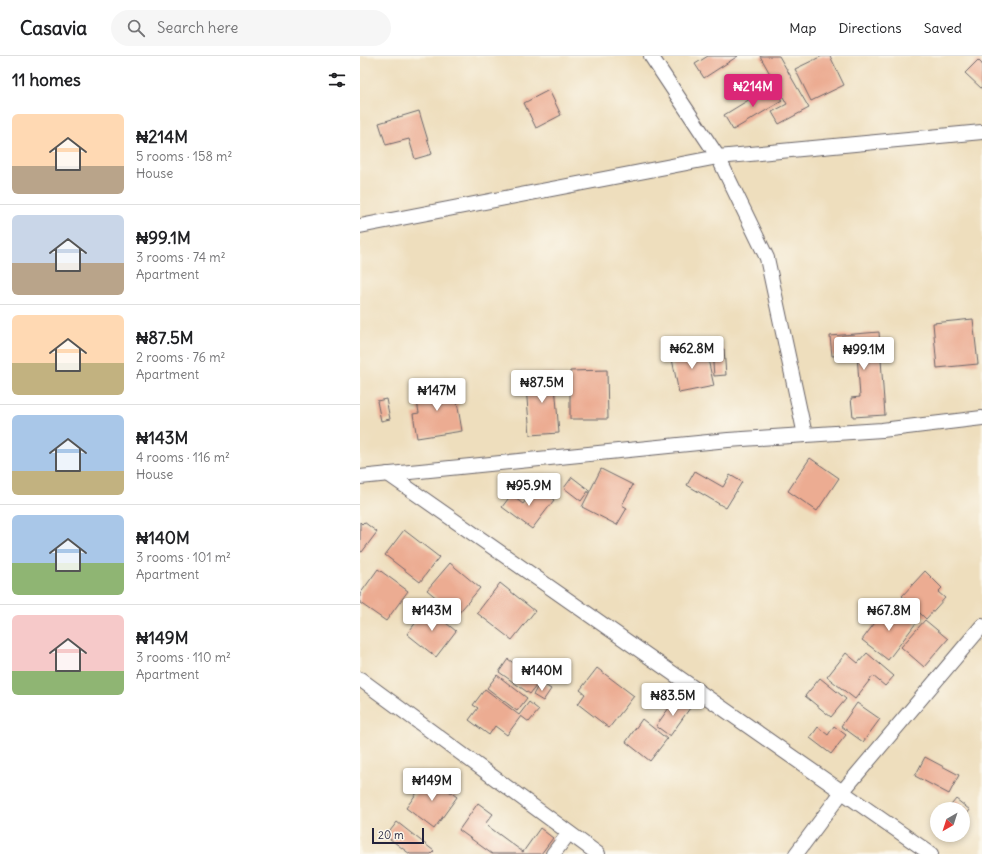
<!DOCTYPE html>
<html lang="en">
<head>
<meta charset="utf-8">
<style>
	body { margin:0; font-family:Delius,sans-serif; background:#f6f6f6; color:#202124; height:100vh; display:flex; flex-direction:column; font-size:15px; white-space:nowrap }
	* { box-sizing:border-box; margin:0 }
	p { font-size:13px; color:#757577 }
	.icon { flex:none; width:22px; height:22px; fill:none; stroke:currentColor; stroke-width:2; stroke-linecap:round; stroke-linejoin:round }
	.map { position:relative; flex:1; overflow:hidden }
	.panel { display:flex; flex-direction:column; background:#fff; width:360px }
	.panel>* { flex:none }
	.needle { width:26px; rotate:219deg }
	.fabs { position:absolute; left:570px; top:746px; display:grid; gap:8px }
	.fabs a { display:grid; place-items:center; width:40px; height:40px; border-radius:50%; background:#fff; box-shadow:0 2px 6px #0003; font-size:20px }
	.scale { position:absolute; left:12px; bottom:10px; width:52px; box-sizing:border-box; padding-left:4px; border:2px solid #22223b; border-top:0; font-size:11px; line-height:14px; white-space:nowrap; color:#22223b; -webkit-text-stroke:3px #fbf7ec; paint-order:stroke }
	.price { position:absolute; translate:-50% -34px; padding:0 9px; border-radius:4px; background:#fff; color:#222; font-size:13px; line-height:26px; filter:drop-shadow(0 1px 2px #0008) }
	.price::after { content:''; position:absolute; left:50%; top:24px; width:12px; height:9px; margin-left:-6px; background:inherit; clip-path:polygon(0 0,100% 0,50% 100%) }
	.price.current { background:#db2777; color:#fff }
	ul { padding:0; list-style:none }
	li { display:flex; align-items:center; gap:12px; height:100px; padding:0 12px }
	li+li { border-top:1px solid #e0e0e0 }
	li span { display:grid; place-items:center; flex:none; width:112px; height:80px; border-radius:6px; color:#555 }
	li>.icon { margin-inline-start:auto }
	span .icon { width:48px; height:48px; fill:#fffc; stroke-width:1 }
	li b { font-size:17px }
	h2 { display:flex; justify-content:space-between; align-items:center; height:48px; padding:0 12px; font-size:17px }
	header { display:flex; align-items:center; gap:24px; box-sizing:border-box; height:56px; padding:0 20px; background:#fff; border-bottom:1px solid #e0e0e0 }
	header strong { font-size:19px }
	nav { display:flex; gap:22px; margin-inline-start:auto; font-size:14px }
	.search { width:280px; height:36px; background:#f6f6f6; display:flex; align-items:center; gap:10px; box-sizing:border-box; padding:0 14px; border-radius:22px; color:#757577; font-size:15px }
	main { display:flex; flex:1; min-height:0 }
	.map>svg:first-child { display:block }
	.building { fill:#ecac92 }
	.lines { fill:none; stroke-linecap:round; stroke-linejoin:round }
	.minor-casing { stroke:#696468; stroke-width:16 }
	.minor { stroke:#fff; stroke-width:14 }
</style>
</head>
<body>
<header>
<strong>Casavia</strong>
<div class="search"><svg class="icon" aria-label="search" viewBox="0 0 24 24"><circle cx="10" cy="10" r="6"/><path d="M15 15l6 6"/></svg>Search here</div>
<nav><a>Map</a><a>Directions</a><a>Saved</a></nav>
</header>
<main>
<section class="panel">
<h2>11 homes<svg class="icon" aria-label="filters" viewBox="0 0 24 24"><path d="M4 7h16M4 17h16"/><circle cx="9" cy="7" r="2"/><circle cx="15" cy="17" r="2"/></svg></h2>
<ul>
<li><span style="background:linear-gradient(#ffd9b3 65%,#b9a48a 0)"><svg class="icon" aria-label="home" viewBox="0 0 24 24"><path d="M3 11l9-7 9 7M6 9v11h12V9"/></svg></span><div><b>₦214M</b><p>5 rooms · 158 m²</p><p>House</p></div></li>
<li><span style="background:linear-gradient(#c9d6e8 60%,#b9a48a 0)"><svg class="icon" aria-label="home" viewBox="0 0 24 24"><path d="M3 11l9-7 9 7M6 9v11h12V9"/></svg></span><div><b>₦99.1M</b><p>3 rooms · 74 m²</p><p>Apartment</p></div></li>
<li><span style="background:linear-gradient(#ffd9b3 60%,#c2b280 0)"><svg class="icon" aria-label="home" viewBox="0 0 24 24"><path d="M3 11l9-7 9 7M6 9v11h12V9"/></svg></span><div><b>₦87.5M</b><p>2 rooms · 76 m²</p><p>Apartment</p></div></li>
<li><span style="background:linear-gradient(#a9c7e8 70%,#c2b280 0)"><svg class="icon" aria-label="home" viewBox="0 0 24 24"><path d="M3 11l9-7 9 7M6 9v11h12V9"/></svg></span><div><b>₦143M</b><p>4 rooms · 116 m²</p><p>House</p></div></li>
<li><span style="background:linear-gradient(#a9c7e8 60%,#8fb573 0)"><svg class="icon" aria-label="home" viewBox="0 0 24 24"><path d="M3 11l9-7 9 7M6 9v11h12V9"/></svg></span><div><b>₦140M</b><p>3 rooms · 101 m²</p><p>Apartment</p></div></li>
<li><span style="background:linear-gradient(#f6c9c9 70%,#8fb573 0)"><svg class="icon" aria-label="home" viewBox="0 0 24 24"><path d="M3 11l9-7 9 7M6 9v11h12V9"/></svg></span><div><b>₦149M</b><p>3 rooms · 110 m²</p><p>Apartment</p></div></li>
</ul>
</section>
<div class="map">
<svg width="622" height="798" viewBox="0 0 622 798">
	<rect width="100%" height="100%" fill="#fbf7ec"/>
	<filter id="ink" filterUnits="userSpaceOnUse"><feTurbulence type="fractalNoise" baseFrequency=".025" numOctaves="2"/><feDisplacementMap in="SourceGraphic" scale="8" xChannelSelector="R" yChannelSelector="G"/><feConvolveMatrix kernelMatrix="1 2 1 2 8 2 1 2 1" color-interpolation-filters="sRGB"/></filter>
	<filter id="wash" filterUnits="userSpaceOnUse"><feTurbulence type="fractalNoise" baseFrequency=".012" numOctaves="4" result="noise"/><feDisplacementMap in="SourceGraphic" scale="16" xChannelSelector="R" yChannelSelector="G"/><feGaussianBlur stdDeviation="0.9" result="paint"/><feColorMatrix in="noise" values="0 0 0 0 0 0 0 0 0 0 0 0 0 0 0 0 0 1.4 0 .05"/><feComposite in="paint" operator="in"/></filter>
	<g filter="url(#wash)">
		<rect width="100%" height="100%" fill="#eedebd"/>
		<g id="blocks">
			<!-- building -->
			<g class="building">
				<path d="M348 0H378L344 22 335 8Z"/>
				<path d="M400 0H419L449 52 419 68 412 56 427 48Z"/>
				<path d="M462 0H470L484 29 451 45 435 13Z"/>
				<path d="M618 4 622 8V33L605 17Z"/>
				<path d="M413 29 422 45 373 74 364 59Z"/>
				<path d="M189 34 201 59 176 72 164 47Z"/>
				<path d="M59 55 72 98 55 103 49 83 26 89 19 67Z"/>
				<path d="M613 263 618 308 577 312 573 267Z"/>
				<path d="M519 276 525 359 493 361 491 342 500 341 497 298 472 300 470 280Z"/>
				<path d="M345 290 354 330 319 337 311 298Z"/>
				<path d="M364 293 366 319 354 320 352 295Z"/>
				<path d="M247 314 248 363H210V315Z"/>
				<path d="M194 317 199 377 170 379 165 319Z"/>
				<path d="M94 328 102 375 57 382 53 358 59 357 55 334Z"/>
				<path d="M26 343 30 363 21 365 17 345Z"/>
				<path d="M450 402 479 422 457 455 428 435Z"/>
				<path d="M241 413 273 429 262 449 267 452 257 469 222 451Z"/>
				<path d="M335 415 363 431 370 419 382 426 366 452 327 429Z"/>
				<path d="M212 421 229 434 221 445 204 432Z"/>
				<path d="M176 431 194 444 172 473 142 451 151 439 163 448Z"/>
				<path d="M0 466 2 468 4 466 17 476 2 496 0 495Z"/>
				<path d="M44 474 79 501 60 526 25 499Z"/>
				<path d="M90 507 120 532 97 559 67 534Z"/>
				<path d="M18 513 48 535 26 565 0 547V538Z"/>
				<path d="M565 515 582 532 578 536 585 542 566 563 542 540Z"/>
				<path d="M140 527 175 555 152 584 117 557Z"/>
				<path d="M529 548 556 567 528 604 502 584Z"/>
				<path d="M67 552 96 575 76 601 47 578Z"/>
				<path d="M565 564 588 583 564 611 541 591Z"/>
				<path d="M486 597 498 607 507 597 534 620 525 630 513 620 495 643 467 621Z"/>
				<path d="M148 603 179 626 170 638 139 616Z"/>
				<path d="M237 612 274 640 249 672 218 648 225 638 220 634Z"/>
				<path d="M137 619 167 642 157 655 127 632Z"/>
				<path d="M460 622 486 643 471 661 445 640Z"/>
				<path d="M180 626 191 633 183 645 173 639Z"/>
				<path d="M125 633 159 659 169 646 179 654 169 666 161 660 147 679 135 670 129 679 109 664 118 652 113 649Z"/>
				<path d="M316 642 330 652 310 680 296 670Z"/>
				<path d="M497 647 520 663 503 686 481 670Z"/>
				<path d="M282 663 307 683 290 705 266 686Z"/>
				<path d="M474 670 486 679 471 698 450 682 458 671 468 679Z"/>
				<path d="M565 701 599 719 589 738 555 720Z"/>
				<path d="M69 720 97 741 74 773 46 752Z"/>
				<path d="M596 743 610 754 603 763V753H588Z"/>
				<path d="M118 747 133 758 125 768 163 796 180 772 193 782 181 798H132L99 774Z"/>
				<path d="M37 766 74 795 71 798H50L26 780Z"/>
			</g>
		</g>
	</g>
	<g filter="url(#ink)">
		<use href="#blocks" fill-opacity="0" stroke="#696468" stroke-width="1"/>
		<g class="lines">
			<defs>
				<g id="minor">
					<path d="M291 0 358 101 407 202 445 379"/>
					<path d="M0 170 358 101 622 76"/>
					<path d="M28 418 571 798"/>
					<path d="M0 421 368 384 522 374 622 362"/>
					<path d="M0 623 238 798"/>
					<path d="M193 798 209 777"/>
					<path d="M436 798 482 736 622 570"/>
				</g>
			</defs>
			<!-- minor casing -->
			<use href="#minor" class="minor-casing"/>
			<!-- minor -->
			<use href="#minor" class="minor"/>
		</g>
	</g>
</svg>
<div class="fabs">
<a><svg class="needle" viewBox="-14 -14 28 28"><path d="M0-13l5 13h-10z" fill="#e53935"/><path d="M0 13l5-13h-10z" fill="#757577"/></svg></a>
</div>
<div class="scale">20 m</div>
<b class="price current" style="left:393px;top:52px">₦214M</b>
<b class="price" style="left:332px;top:314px">₦62.8M</b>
<b class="price" style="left:504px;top:315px">₦99.1M</b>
<b class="price" style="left:182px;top:348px">₦87.5M</b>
<b class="price" style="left:77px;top:356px">₦147M</b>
<b class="price" style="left:169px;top:451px">₦95.9M</b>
<b class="price" style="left:72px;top:576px">₦143M</b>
<b class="price" style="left:529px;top:576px">₦67.8M</b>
<b class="price" style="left:182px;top:636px">₦140M</b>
<b class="price" style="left:313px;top:661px">₦83.5M</b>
<b class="price" style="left:72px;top:746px">₦149M</b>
</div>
</main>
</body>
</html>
